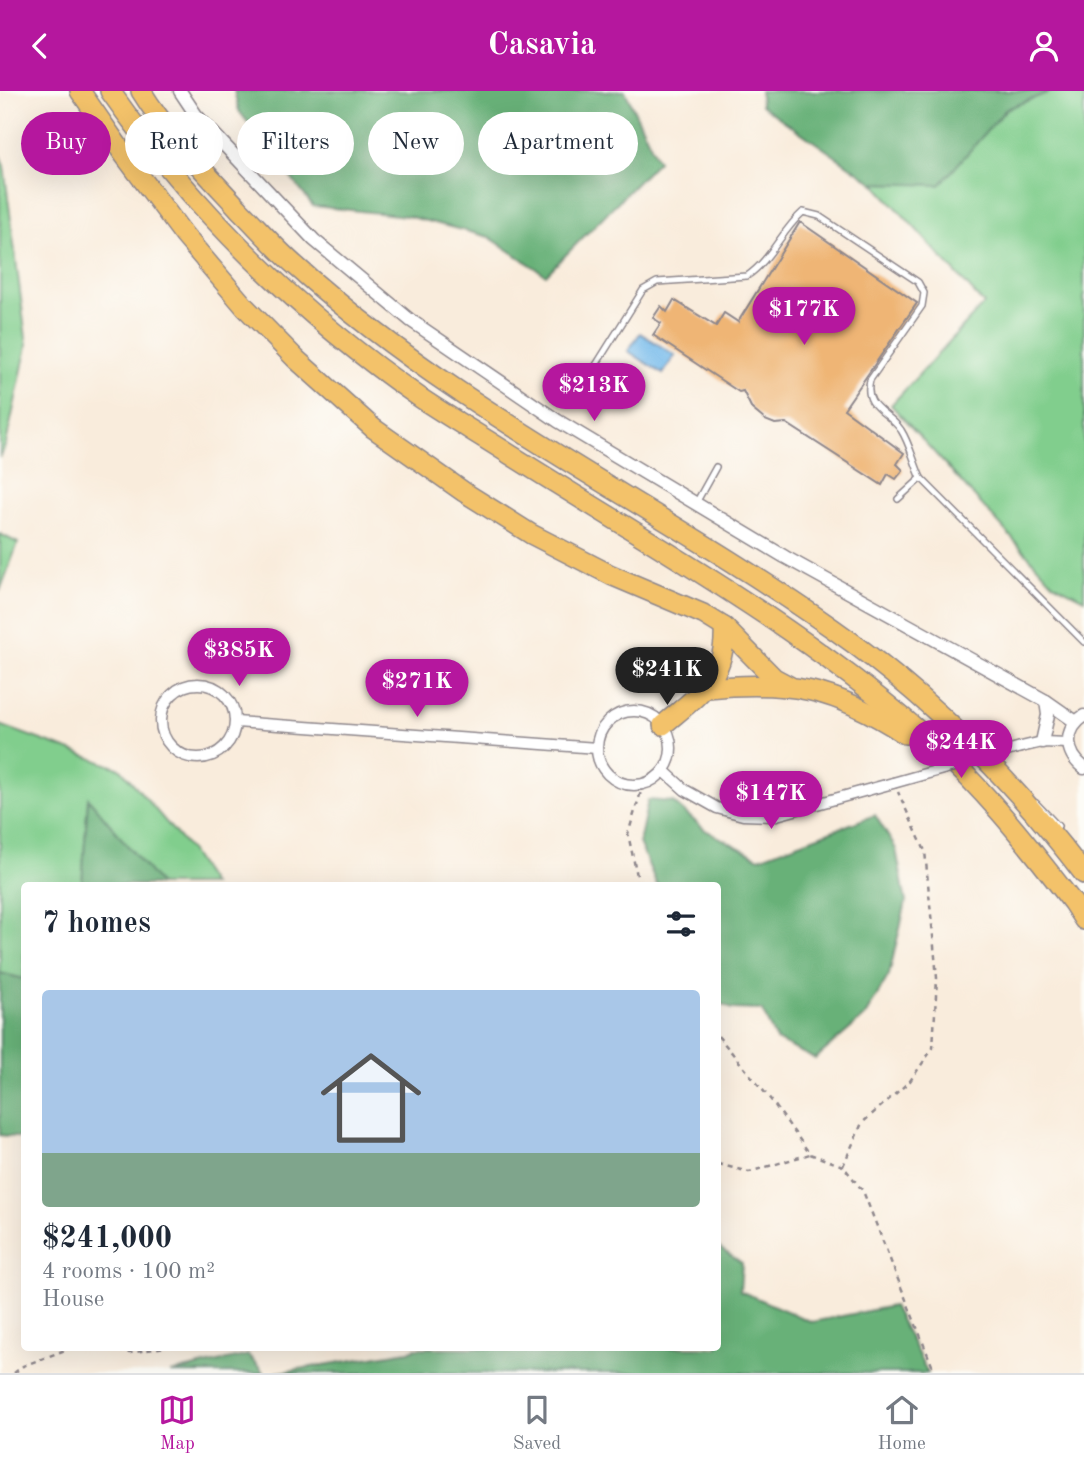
<!DOCTYPE html>
<html lang="en">
<head>
<meta charset="utf-8">
<style>
	body { margin:0; font-family:"Old Standard TT",serif; background:#f2f2f3; color:#1f2937; height:100vh; display:flex; flex-direction:column; font-size:26px; white-space:nowrap }
	* { box-sizing:border-box; margin:0 }
	p { font-size:23px; color:#747a83 }
	.icon { flex:none; width:38px; height:38px; fill:none; stroke:currentColor; stroke-width:2; stroke-linecap:round; stroke-linejoin:round }
	.map { position:relative; flex:1; overflow:hidden }
	.side { position:absolute; left:21px; top:791px; width:700px; height:469px; display:flex; flex-direction:column; background:#fff; border-radius:7px; box-shadow:0 7px 28px #0002 }
	.side>* { flex:none }
	.hud { position:absolute; left:21px; top:21px; width:700px; height:63px; display:flex; gap:14px }
	.price { position:absolute; translate:-50% -60px; padding:0 16px; border-radius:24px; background:#b5179e; color:#fff; font-size:23px; line-height:46px; filter:drop-shadow(0 2px 4px #0008) }
	.price::after { content:''; position:absolute; left:50%; top:42px; width:21px; height:16px; margin-left:-10px; background:inherit; clip-path:polygon(0 0,100% 0,50% 100%) }
	.price.active { background:#222; color:#fff }
	ul { padding:0; list-style:none }
	li { display:grid; align-content:center; gap:14px; height:371px; padding:0 21px }
	li span { display:grid; place-items:center; height:217px; border-radius:7px; color:#555 }
	li>.icon { margin-inline-start:auto }
	span .icon { width:126px; height:126px; fill:#fffc; stroke-width:1 }
	li b { font-size:30px }
	h2 { display:flex; justify-content:space-between; align-items:center; height:84px; padding:0 21px; font-size:30px }
	.chip { padding:0 24px; border-radius:32px; background:#fff; box-shadow:0 7px 28px #0002; font-size:24px; line-height:63px }
	.chip.active { background:#b5179e; color:#fff }
	header { display:flex; justify-content:space-between; align-items:center; height:91px; padding:0 21px; background:#b5179e; color:#fff; font-size:32px; font-weight:700 }
	.tabs { display:flex; justify-content:space-around; align-items:center; height:98px; border-top:2px solid #e0e1e3; background:#fff; font-size:19px; color:#747a83 }
	.tabs a { display:grid; justify-items:center; gap:4px }
	.tabs .active { color:#b5179e }
	.map>svg:first-child { display:block }
	.green { fill:#81ce8d; stroke:#527864; stroke-width:2 }
	.forest { fill:#68b178; stroke:#456a5a; stroke-width:2 }
	.water { fill:#74baeb; stroke:#4b6e93; stroke-width:2 }
	.building { fill:#efb575 }
	.lines { fill:none; stroke-linecap:round; stroke-linejoin:round }
	.service-casing { stroke:#8e878c; stroke-width:8 }
	.minor-casing { stroke:#8e878c; stroke-width:13 }
	.tertiary-casing { stroke:#8e878c; stroke-width:15 }
	.motorway-casing { stroke:#8e878c; stroke-width:22 }
	.path { stroke:#8e878c; stroke-width:2.5; stroke-dasharray:5 5; stroke-linecap:butt }
	.service { stroke:#fff; stroke-width:5 }
	.minor { stroke:#fff; stroke-width:10 }
	.tertiary { stroke:#fff; stroke-width:12 }
	.motorway { stroke:#f3c26a; stroke-width:19 }
	.minor-bridge-casing { stroke:#8e878c; stroke-width:13; stroke-linecap:butt }
	.minor-bridge { stroke:#fff; stroke-width:10 }
</style>
</head>
<body>
<header><svg class="icon" aria-label="back" viewBox="0 0 24 24"><path d="M15 5l-7 7 7 7"/></svg>Casavia<svg class="icon" aria-label="person" viewBox="0 0 24 24"><circle cx="12" cy="8" r="4"/><path d="M4 21q1-7 8-7t8 7"/></svg></header>
<div class="map">
<svg width="1084" height="1282" viewBox="0 0 1084 1282">
	<rect width="100%" height="100%" fill="#fdfcf7"/>
	<filter id="ink" filterUnits="userSpaceOnUse"><feTurbulence type="fractalNoise" baseFrequency=".0143" numOctaves="2"/><feDisplacementMap in="SourceGraphic" scale="14" xChannelSelector="R" yChannelSelector="G"/><feConvolveMatrix kernelMatrix="1 2 1 2 8 2 1 2 1" color-interpolation-filters="sRGB"/></filter>
	<filter id="wash" filterUnits="userSpaceOnUse"><feTurbulence type="fractalNoise" baseFrequency=".00686" numOctaves="4" result="noise"/><feDisplacementMap in="SourceGraphic" scale="28" xChannelSelector="R" yChannelSelector="G"/><feGaussianBlur stdDeviation="1.57" result="paint"/><feColorMatrix in="noise" values="0 0 0 0 0 0 0 0 0 0 0 0 0 0 0 0 0 1.4 0 .05"/><feComposite in="paint" operator="in"/></filter>
	<g filter="url(#wash)">
		<rect width="100%" height="100%" fill="#f9ecdc"/>
		<!-- green -->
		<g class="green">
			<path d="M1052 0H1084V508L1053 492 891 314 984 213 874 92 940 93 1006 18Z"/>
			<path d="M0 64 4 75 27 255 6 353 0 367Z"/>
			<path d="M0 443 18 452 0 500Z"/>
			<path d="M0 634 121 678 189 758 212 794H159L88 708 82 794H24V888L0 882Z"/>
		</g>
		<!-- forest -->
		<g class="forest">
			<path d="M234 0H625L658 70 546 184 489 146 407 125 313 115 239 20Z"/>
			<path d="M760 0H1052L1006 18 940 94 874 92 761 14Z"/>
			<path d="M88 707 158 791 159 794H82Z"/>
			<path d="M648 709 673 711 705 739 759 767 875 724 896 758 906 811 889 884 865 925 815 968 776 949 762 919 732 918 718 911V794H657L639 752Z"/>
			<path d="M0 882 24 888V1047L0 1044Z"/>
			<path d="M718 1156 742 1172 740 1200 812 1231 893 1215 928 1282H275L414 1259 415 1257 718 1256Z"/>
			<path d="M248 1264 264 1282H170Z"/>
		</g>
		<!-- water -->
		<path class="water" d="M640 242 675 264 663 283 628 260Z"/>
		<g id="blocks">
			<!-- building -->
			<path class="building" d="M800 131 917 212 844 318 904 362 897 373 903 379 896 388 888 383 882 394 786 332 775 333 765 329 752 318 743 300 739 301 653 244 661 232 653 227 661 215 667 221 674 209 716 235 724 222 738 231Z"/>
		</g>
	</g>
	<g filter="url(#ink)">
		<use href="#blocks" fill-opacity="0" stroke="#8e878c" stroke-width="2"/>
		<g class="lines">
			<defs>
				<g id="service">
					<path d="M591 282 643 199 657 191 747 185C771 169 781 140 803 121L819 125 918 191 924 202 922 215 870 289C863 317 888 320 901 339 910 353 914 372 921 387"/>
					<path d="M898 408 921 387 1084 551"/>
					<path d="M696 412 716 376"/>
					<path d="M1036 712 1058 735"/>
				</g>
				<g id="minor">
					<circle cx="198" cy="630" r="37"/>
					<circle cx="634" cy="657" r="37"/>
					<path d="M236 631 597 657"/>
					<path d="M1021 656 1042 651 1068 652"/>
					<path d="M664 680 685 699 717 717 743 724 773 725 893 692"/>
				</g>
				<g id="tertiary">
					<path d="M180 0 196 24 314 149 410 229 558 330 785 466 1046 610 1076 631"/>
					<path d="M1084 625C1063 639 1065 662 1084 677"/>
					<path d="M1042 651 1048 624 1046 610"/>
				</g>
				<g id="motorway">
					<path d="M80 0 125 65 184 144 245 216 296 268 373 337 464 401 531 443 611 484 703 523 724 536 774 587 789 595"/>
					<path d="M110 0C194 120 302 225 422 308 452 328 483 346 514 366 652 453 796 533 920 641 979 691 1026 751 1073 812L1084 829"/>
					<path d="M141 0C168 44 205 81 240 119 259 138 277 159 297 176 458 321 655 413 832 537 928 604 1013 690 1084 783"/>
					<path d="M707 597C789 589 835 597 905 643"/>
					<path d="M663 634C698 604 727 587 724 536"/>
				</g>
			</defs>
			<!-- service casing -->
			<use href="#service" class="service-casing"/>
			<!-- minor casing -->
			<use href="#minor" class="minor-casing"/>
			<!-- tertiary casing -->
			<use href="#tertiary" class="tertiary-casing"/>
			<!-- motorway casing -->
			<use href="#motorway" class="motorway-casing"/>
			<!-- path -->
			<g class="path">
				<path d="M639 794 628 743 643 694"/>
				<path d="M718 945 771 1009 810 1063 843 1075 863 1100 935 1282"/>
				<path d="M718 1073 749 1081 810 1063"/>
				<path d="M843 1075 862 1032 910 990 933 957 937 887 925 760 898 701"/>
				<path d="M88 1256 130 1262 165 1256"/>
				<path d="M14 1282 23 1275 73 1256"/>
			</g>
			<!-- service -->
			<use href="#service" class="service"/>
			<!-- minor -->
			<use href="#minor" class="minor"/>
			<!-- tertiary -->
			<use href="#tertiary" class="tertiary"/>
			<!-- motorway -->
			<use href="#motorway" class="motorway"/>
			<defs>
				<path id="minor-bridge" d="M893 692 1021 656"/>
			</defs>
			<!-- minor-bridge casing -->
			<use href="#minor-bridge" class="minor-bridge-casing"/>
			<!-- minor-bridge -->
			<use href="#minor-bridge" class="minor-bridge"/>
		</g>
	</g>
</svg>
<b class="price" style="left:804px;top:256px">$177K</b>
<b class="price" style="left:594px;top:332px">$213K</b>
<b class="price" style="left:239px;top:597px">$385K</b>
<b class="price active" style="left:667px;top:616px">$241K</b>
<b class="price" style="left:417px;top:628px">$271K</b>
<b class="price" style="left:961px;top:689px">$244K</b>
<b class="price" style="left:771px;top:740px">$147K</b>
<div class="hud">
<a class="chip active">Buy</a>
<a class="chip">Rent</a>
<a class="chip">Filters</a>
<a class="chip">New</a>
<a class="chip">Apartment</a>
</div>
<section class="side">
<h2>7 homes<svg class="icon" aria-label="filters" viewBox="0 0 24 24"><path d="M4 7h16M4 17h16"/><circle cx="9" cy="7" r="2"/><circle cx="15" cy="17" r="2"/></svg></h2>
<ul>
<li><span style="background:linear-gradient(#a9c7e8 75%,#7fa58c 0)"><svg class="icon" aria-label="home" viewBox="0 0 24 24"><path d="M3 11l9-7 9 7M6 9v11h12V9"/></svg></span><div><b>$241,000</b><p>4 rooms · 100 m²</p><p>House</p></div></li>
</ul>
</section>
</div>
<nav class="tabs">
<a class="active"><svg class="icon" aria-label="map" viewBox="0 0 24 24"><path d="M3 6l6-2 6 2 6-2v14l-6 2-6-2-6 2zM9 4v14M15 6v14"/></svg>Map</a>
<a><svg class="icon" aria-label="saved" viewBox="0 0 24 24"><path d="M7 4h10v16l-5-4-5 4z"/></svg>Saved</a>
<a><svg class="icon" aria-label="home" viewBox="0 0 24 24"><path d="M3 11l9-7 9 7M6 9v11h12V9"/></svg>Home</a>
</nav>
</body>
</html>
